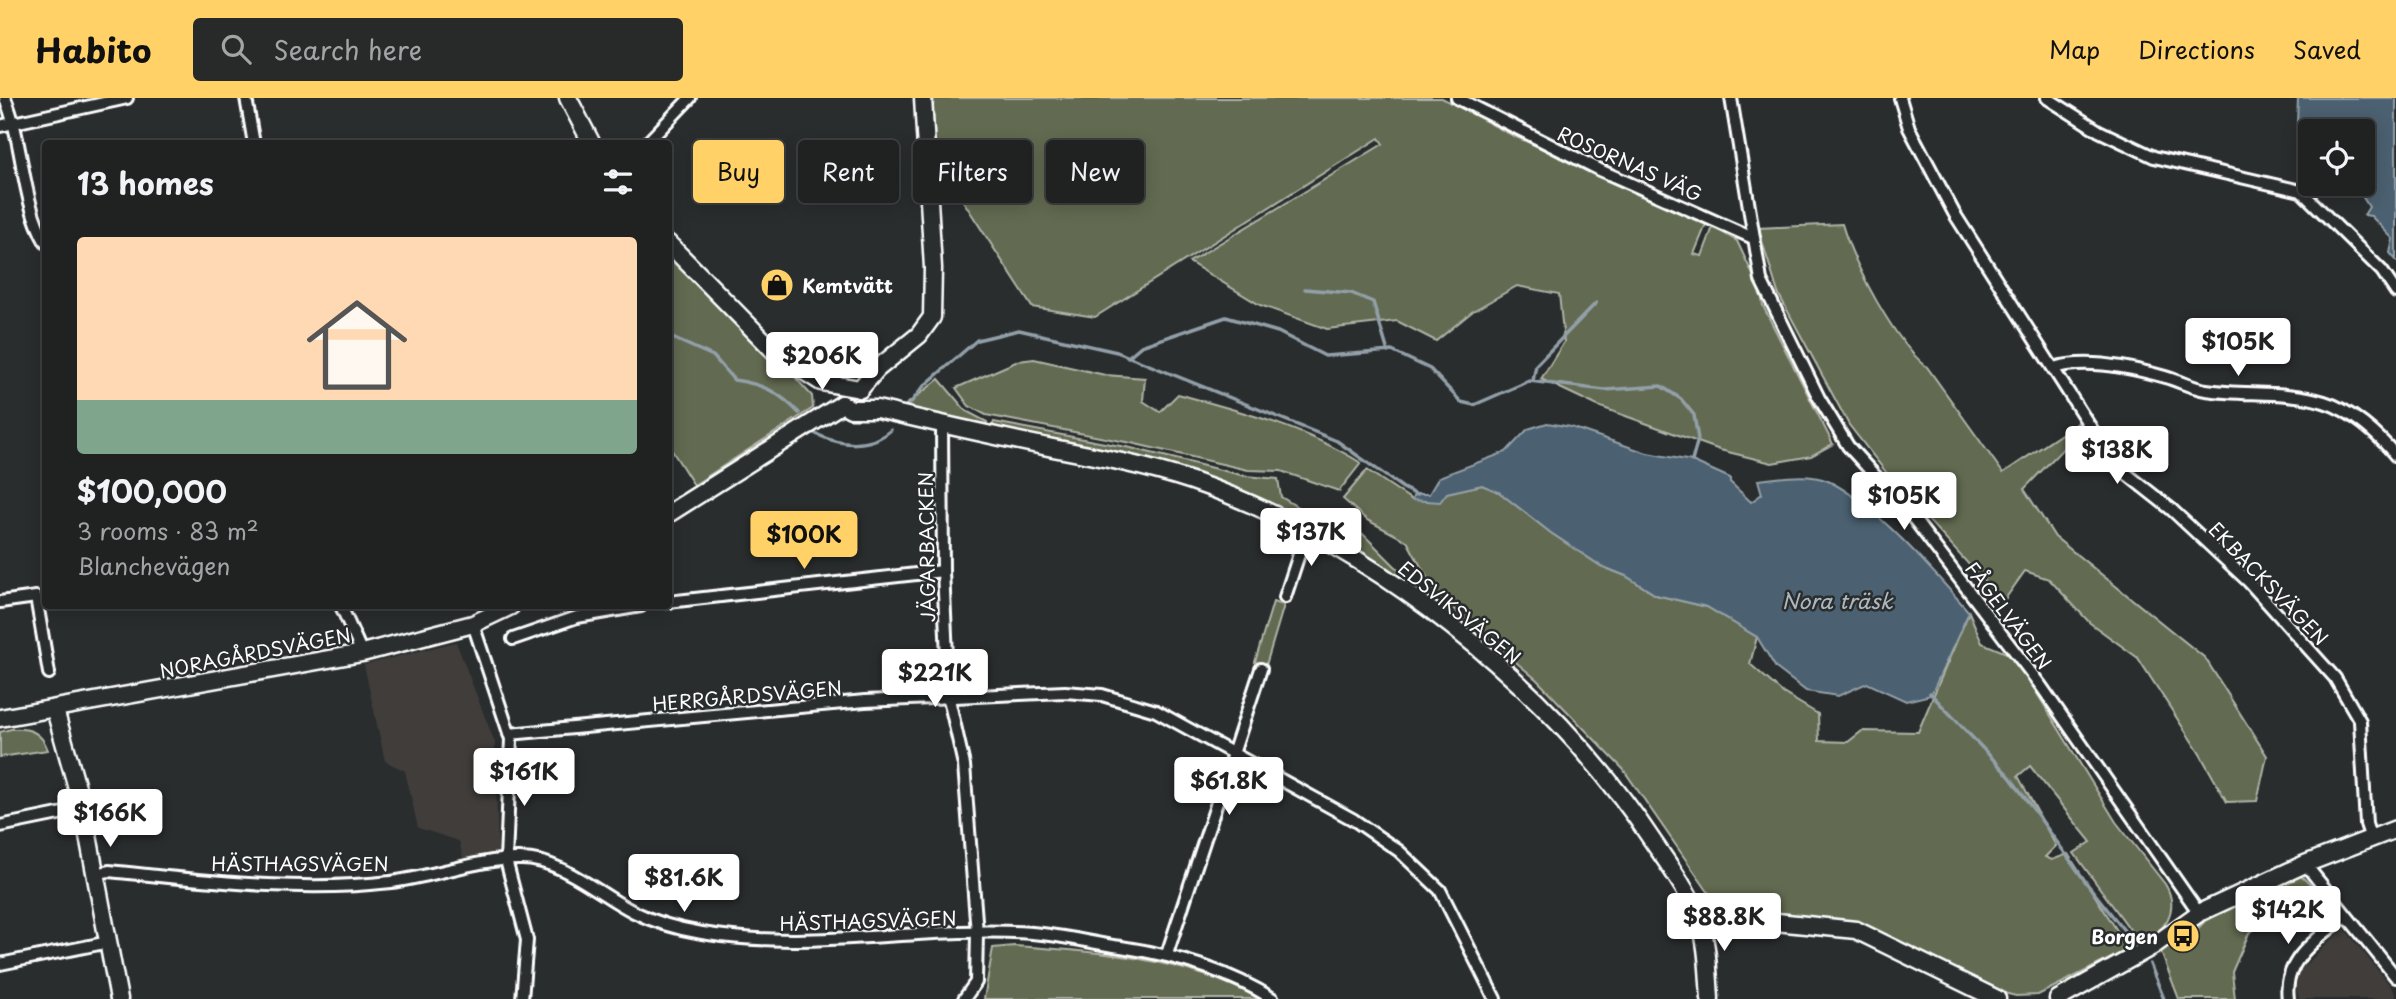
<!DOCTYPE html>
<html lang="en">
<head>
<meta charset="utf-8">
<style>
	body { margin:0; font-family:"Playpen Sans",sans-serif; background:#282a2a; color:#f1f3f6; height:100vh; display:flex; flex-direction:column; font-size:26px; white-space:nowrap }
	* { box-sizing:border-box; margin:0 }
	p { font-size:23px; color:#a2a4a5 }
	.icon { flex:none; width:38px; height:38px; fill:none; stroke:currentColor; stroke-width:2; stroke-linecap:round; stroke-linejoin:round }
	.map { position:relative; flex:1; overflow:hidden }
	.drawer { position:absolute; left:42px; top:42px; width:630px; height:469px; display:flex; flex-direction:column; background:#202222; border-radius:7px; box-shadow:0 4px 18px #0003,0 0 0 2px #3d3f40 }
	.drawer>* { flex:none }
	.guide { position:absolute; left:693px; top:42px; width:665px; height:63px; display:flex; gap:14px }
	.buttons { position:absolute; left:2298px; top:21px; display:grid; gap:14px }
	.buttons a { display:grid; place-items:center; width:77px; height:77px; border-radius:7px; background:#202222; box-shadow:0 4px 18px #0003,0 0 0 2px #3d3f40; font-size:35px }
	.price { position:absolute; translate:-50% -60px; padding:0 16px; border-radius:7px; background:#fff; color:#222; font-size:23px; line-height:46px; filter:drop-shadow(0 2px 4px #0008) }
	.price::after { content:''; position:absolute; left:50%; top:42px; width:21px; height:16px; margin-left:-10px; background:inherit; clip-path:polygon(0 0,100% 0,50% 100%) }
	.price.on { background:#ffd166; color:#111 }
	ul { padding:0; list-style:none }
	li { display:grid; align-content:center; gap:14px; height:371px; padding:0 35px }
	li span { display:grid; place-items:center; height:217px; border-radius:7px; color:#555 }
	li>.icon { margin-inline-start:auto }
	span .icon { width:126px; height:126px; fill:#fffc; stroke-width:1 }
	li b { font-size:30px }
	h2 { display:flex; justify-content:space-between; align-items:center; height:84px; padding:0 35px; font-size:30px }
	.tag { padding:0 24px; border-radius:7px; background:#202222; box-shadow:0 4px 18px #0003,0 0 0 2px #3d3f40; font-size:24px; line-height:63px }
	.tag.on { background:#ffd166; color:#111 }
	header { display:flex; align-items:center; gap:42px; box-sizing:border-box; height:98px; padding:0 35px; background:#ffd166; color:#111 }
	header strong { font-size:33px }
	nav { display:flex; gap:38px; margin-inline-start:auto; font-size:24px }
	.search { width:490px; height:63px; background:#282a2a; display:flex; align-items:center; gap:18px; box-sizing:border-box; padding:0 24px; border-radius:7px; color:#a2a4a5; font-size:26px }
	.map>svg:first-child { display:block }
	.built { fill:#3f3e3a }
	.green { fill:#626a51; stroke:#b0b4a8; stroke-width:2 }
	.water { fill:#4b616f; stroke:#93a0a9; stroke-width:2 }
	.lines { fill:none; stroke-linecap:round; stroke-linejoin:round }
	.stream { stroke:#93a0a9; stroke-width:3.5 }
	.street-casing { stroke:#fff; stroke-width:16 }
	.secondary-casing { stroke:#fff; stroke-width:21 }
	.street { stroke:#2a2d2e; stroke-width:10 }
	.secondary { stroke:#2a2d2e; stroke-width:16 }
	.labels { text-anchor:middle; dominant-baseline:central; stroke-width:5; stroke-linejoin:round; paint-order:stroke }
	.street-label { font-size:19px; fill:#fff; stroke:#2a2d2e }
	.poi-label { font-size:19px; font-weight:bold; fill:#fff; stroke:#2a2d2e; text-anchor:start }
	.water-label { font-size:21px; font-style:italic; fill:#aeb8be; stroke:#2a2d2e }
</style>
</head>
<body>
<header>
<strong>Habito</strong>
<div class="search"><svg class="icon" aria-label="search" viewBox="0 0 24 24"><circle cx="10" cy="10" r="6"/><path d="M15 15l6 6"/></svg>Search here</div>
<nav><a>Map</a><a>Directions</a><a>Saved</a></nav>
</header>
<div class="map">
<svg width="2396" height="901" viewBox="0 0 2396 901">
	<rect width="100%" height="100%" fill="#2a2d2e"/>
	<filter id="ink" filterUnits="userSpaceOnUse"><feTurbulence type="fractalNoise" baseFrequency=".0143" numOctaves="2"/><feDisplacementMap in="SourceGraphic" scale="14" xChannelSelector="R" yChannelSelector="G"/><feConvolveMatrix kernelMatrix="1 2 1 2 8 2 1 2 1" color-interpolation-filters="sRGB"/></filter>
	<g filter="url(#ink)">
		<!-- built -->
		<g class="built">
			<path d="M456 544 495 645 498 755 464 763 459 743 418 730 405 673 385 663 364 567Z"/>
			<path d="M2344 830 2396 895V901H2299L2296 889 2299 873Z"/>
		</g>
		<!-- green -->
		<g class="green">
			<path d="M934 0H1442L1514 38 1707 124 1694 156 1702 158 1713 129 1737 143 1761 194 1763 208 1833 346 1811 358 1772 365 1720 352 1598 308 1541 281 1564 244 1559 196 1517 188 1473 213 1436 243 1397 223 1327 231 1260 207 1189 164 1383 46 1379 40 1095 219 1032 209 928 49Z"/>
			<path d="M1842 126C1854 167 1894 243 1927 269L2003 375 2078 325 2082 331 2024 391 2055 439 2205 560 2267 658 2257 703 2227 704 2200 656 2138 560 2090 525 2049 481 2025 473 2003 504 1897 388 1849 327 1778 195 1758 130Z"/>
			<path d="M668 155 733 211 812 298 813 310 694 387 669 348Z"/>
			<path d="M1034 261 1105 277 1145 280 1143 303 1160 314 1178 296C1241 313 1305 330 1361 365L1339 393 1281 373 1248 372 1131 345 986 317 969 308 956 290 1018 263Z"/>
			<path d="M939 281 966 313 987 324 985 329 902 310Z"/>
			<path d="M994 324 1131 350 1245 378 1278 381 1281 399 1349 440 1363 436 1433 506 1320 431 1196 376 991 332Z"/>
			<path d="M1367 372 1412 402 1482 387 1499 394 1551 435 1601 468 1626 478 1656 497 1707 509 1757 539 1750 566 1783 595 1818 616 1819 643 1848 644 1862 633 1918 634 1969 514 1982 545 2014 558 2116 724 2165 786C2181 812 2164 835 2140 845L2074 755 2091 744 2030 668 2018 678 2056 748 2045 759 2052 762 2068 756 2129 851 2038 897 2016 898 2004 895 1879 835 1838 821 1744 812 1713 801 1623 671 1537 582 1436 496 1407 443 1367 422 1343 401Z"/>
			<path d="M1273 504 1284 507 1266 567 1255 564Z"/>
			<path d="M11 631C29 630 41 633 48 652L0 659V634Z"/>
			<path d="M2299 776 2315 791 2249 835 2232 874 2235 901H2179L2161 854 2173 844 2190 839 2204 824 2268 789Z"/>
			<path d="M1014 848C1097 853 1185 860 1260 901H984L993 850Z"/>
		</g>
		<!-- water -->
		<g class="water">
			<path d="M2298 0H2396V162L2390 155 2393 141 2371 118 2364 117 2369 109 2359 93 2340 86H2362V33H2310L2309 45 2297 26Z"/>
			<path d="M1547 325 1571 329 1647 355 1692 363 1730 380V384L1751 404 1762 396 1758 382C1780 380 1808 374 1828 383 1872 403 1936 476 1969 514L1931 597 1906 603 1867 585 1838 598 1806 593 1776 570 1757 539 1707 509 1656 497 1626 478 1601 468 1551 435 1499 394 1482 387 1447 395 1440 404 1412 402 1414 396H1429L1439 379 1506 354 1528 331Z"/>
		</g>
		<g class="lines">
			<!-- stream -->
			<g class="stream">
				<path d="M1305 191 1351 195 1373 204 1388 254"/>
				<path d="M668 238 713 258 734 282C763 286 779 294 799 315"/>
				<path d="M1128 259 1141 248 1226 219 1278 234 1325 258 1392 253 1430 271 1461 304 1474 307 1529 283 1605 292 1661 288 1681 301 1694 317 1698 341 1692 363"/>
				<path d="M1533 283 1536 267 1596 205"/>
				<path d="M909 307 924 288 977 242 1019 232 1117 254 1337 343 1403 390 1417 397"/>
				<path d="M816 336C841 348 869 351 891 332"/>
				<path d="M1930 595 2010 679 2088 787 2134 845"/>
				<path d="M2150 866 2164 901"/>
			</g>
			<defs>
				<g id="street">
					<path d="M5 0C24 46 21 102 46 145"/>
					<path d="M246 0 254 46"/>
					<path d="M1457 0 1602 73 1753 140"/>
					<path d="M1731 0 1761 182 1819 300 1848 348 1910 416 2041 588 2199 815"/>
					<path d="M1900 0 1909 30 1954 115 2114 366 2171 411 2248 483 2335 580 2360 623 2366 726 2371 741"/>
					<path d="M2047 0 2099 33 2154 59 2301 93 2382 173 2396 194"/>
					<path d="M0 28 127 0"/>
					<path d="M646 46 690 0"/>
					<path d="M2054 270C2086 260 2133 270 2165 279 2179 283 2192 290 2206 292 2245 298 2286 292 2324 304 2351 312 2379 337 2396 358"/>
					<path d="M942 326 943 473 949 601 964 667 977 835 976 884 964 901"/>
					<path d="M1285 499 1307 432"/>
					<path d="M0 504 36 499 49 575"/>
					<path d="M668 504 943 473"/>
					<path d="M341 508 362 555"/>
					<path d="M473 526 511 641 506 762 527 842 522 901"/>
					<path d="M513 541 577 519 641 508"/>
					<path d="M509 636 865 603 1065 594 1102 597 1156 613 1354 722 1399 753 1440 792 1495 901"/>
					<path d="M0 728 83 711"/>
					<path d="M2305 766 2396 879"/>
					<path d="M96 776 109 773C201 782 298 795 391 784 432 779 480 760 521 761 562 761 598 796 634 814 656 825 678 831 702 835 813 854 921 827 1032 835 1061 837 1092 845 1121 849 1173 857 1228 872 1273 901"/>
					<path d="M1167 856 1261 571"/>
					<path d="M0 866 109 844"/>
					<path d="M2288 901C2282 862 2318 840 2346 818"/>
				</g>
				<g id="secondary">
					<path d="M568 0 592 46"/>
					<path d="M668 145 777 256 821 284 860 291"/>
					<path d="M860 291 877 271 919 237 932 219 933 170 923 0"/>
					<path d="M842 306 851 311H877C936 325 994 338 1053 350 1100 359 1147 368 1192 383 1372 445 1549 586 1654 745 1669 767 1686 790 1697 815 1708 841 1708 873 1710 901"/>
					<path d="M668 416 842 306"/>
					<path d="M55 612 83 711 119 901"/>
					<path d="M0 620 362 555 473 526 511 508"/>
					<path d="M1697 816 1856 832 1997 901"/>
					<path d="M2058 901 2153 848 2199 815 2305 766 2396 731"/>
				</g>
			</defs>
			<!-- street casing -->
			<use href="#street" class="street-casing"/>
			<!-- secondary casing -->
			<use href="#secondary" class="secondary-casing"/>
			<!-- street -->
			<use href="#street" class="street"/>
			<!-- secondary -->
			<use href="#secondary" class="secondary"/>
		</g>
	</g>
	<!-- icons -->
	<defs>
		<symbol id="shop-disc" viewBox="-11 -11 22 22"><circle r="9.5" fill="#ffd166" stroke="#2a2d2e"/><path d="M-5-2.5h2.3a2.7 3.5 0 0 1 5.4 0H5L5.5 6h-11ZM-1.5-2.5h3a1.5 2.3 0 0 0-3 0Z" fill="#111"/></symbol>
		<symbol id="bus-disc" viewBox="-11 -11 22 22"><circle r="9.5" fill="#ffd166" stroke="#2a2d2e"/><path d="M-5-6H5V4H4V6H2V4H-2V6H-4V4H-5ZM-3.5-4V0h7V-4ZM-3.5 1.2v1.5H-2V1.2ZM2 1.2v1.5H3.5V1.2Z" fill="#111"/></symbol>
	</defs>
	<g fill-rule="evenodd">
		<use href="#shop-disc" x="758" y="168" width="38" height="38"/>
		<use href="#bus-disc" x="2164" y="819" width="38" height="38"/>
	</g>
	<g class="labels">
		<!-- street labels -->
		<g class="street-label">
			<text transform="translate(1630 65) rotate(24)">ROSORNAS VÄG</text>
			<text transform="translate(926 449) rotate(-91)">JÄGARBACKEN</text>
			<text transform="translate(2269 485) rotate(46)">EKBACKSVÄGEN</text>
			<text transform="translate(1460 514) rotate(39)">EDSVIKSVÄGEN</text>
			<text transform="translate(2009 517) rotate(53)">FÅGELVÄGEN</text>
			<text transform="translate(255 554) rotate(-11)">NORAGÅRDSVÄGEN</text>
			<text transform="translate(747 597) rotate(-5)">HERRGÅRDSVÄGEN</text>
			<text x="300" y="765">HÄSTHAGSVÄGEN</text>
			<text transform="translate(868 822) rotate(-2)">HÄSTHAGSVÄGEN</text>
		</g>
		<!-- poi labels -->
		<g class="poi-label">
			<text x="802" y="187">Kemtvätt</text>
			<text x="2158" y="838" text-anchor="end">Borgen</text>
		</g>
		<!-- water labels -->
		<g class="water-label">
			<text x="1837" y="502">Nora träsk</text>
		</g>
	</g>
</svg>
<div class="buttons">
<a><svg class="icon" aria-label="locate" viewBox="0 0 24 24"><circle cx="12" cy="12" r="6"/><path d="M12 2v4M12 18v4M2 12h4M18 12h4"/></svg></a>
</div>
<b class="price" style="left:2238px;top:280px">$105K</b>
<b class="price" style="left:822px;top:294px">$206K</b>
<b class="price" style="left:2117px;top:388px">$138K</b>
<b class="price" style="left:1904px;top:434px">$105K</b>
<b class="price" style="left:1311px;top:470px">$137K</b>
<b class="price on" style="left:804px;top:473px">$100K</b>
<b class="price" style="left:935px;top:611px">$221K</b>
<b class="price" style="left:524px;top:710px">$161K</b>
<b class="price" style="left:1229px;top:719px">$61.8K</b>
<b class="price" style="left:110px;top:751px">$166K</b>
<b class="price" style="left:684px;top:816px">$81.6K</b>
<b class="price" style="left:2288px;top:848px">$142K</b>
<b class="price" style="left:1724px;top:855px">$88.8K</b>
<div class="guide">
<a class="tag on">Buy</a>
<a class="tag">Rent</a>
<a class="tag">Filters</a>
<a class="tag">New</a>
</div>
<section class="drawer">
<h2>13 homes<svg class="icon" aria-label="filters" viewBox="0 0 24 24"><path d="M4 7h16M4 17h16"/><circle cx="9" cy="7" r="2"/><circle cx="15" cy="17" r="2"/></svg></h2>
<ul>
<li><span style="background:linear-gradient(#ffd9b3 75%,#7fa58c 0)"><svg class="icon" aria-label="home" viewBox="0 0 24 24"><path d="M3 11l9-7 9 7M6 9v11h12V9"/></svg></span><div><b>$100,000</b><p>3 rooms · 83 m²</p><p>Blanchevägen</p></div></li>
</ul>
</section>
</div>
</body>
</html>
